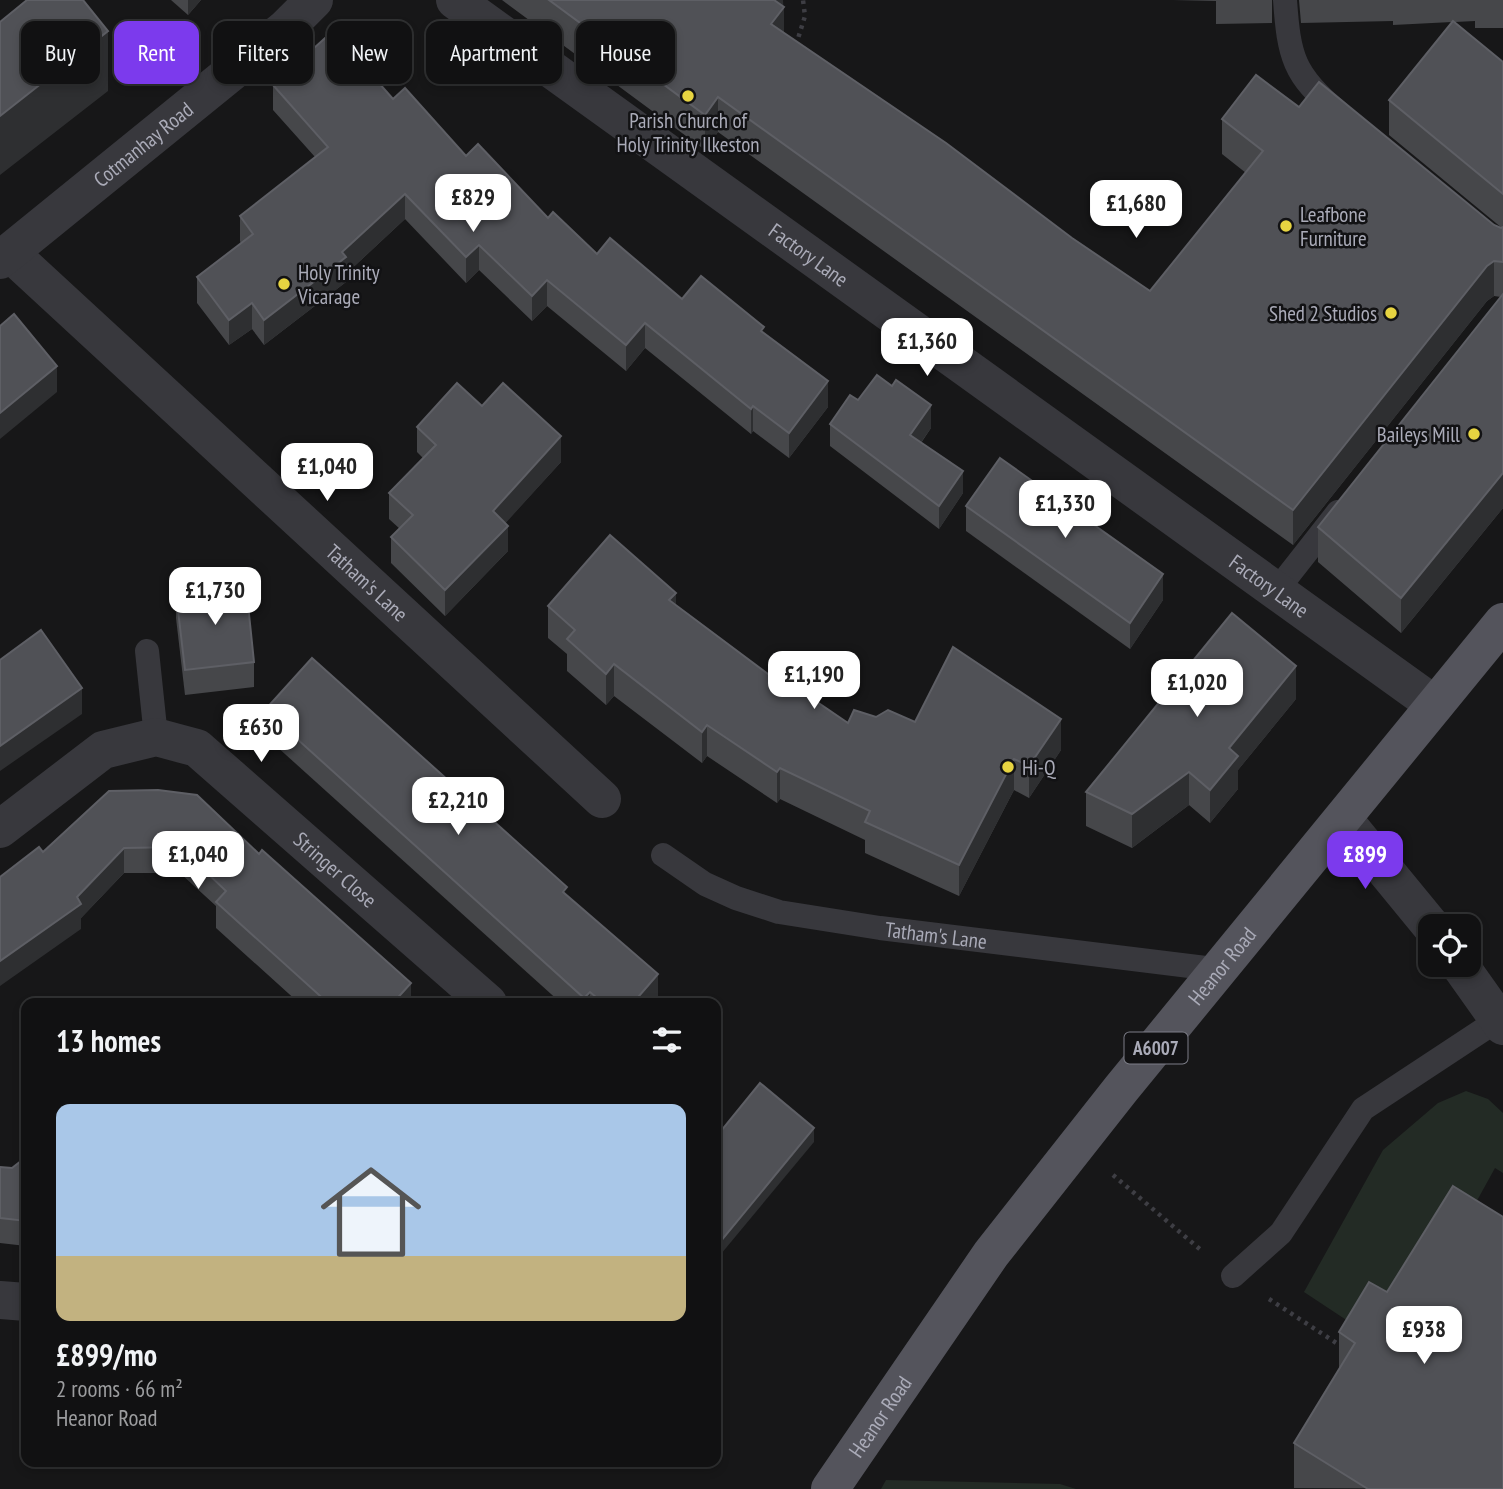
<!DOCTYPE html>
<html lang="en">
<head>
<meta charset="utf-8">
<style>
	body { margin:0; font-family:"PT Sans Narrow",sans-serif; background:#1e1f20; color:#f1f3f6; height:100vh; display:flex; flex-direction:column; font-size:26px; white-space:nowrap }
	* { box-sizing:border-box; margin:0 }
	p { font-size:23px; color:#9c9d9f }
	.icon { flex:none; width:38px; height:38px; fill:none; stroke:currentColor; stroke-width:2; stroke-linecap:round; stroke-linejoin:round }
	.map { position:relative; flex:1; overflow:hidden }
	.panel { position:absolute; left:21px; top:998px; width:700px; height:469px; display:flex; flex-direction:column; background:#111112; border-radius:14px; box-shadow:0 4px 10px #0003,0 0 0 2px #303132 }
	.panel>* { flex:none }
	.top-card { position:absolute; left:21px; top:21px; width:700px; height:63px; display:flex; gap:14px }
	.controls { position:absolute; left:1418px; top:914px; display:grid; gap:14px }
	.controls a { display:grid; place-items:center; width:63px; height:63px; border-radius:14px; background:#111112; box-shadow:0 4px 10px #0003,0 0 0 2px #303132; font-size:35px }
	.price { position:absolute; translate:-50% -60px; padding:0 16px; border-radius:14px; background:#fff; color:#222; font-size:23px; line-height:46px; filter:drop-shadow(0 2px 4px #0008) }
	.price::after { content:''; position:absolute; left:50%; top:42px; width:21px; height:16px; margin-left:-10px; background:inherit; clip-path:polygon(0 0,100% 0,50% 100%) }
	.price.current { background:#7c3aed; color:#fff }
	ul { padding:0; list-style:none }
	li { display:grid; align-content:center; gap:14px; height:371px; padding:0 35px }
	li span { display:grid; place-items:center; height:217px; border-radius:14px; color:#555 }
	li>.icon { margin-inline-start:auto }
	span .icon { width:126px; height:126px; fill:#fffc; stroke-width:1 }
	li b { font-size:30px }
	h2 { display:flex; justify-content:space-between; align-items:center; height:84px; padding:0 35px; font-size:30px }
	.chip { padding:0 24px; border-radius:14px; background:#111112; box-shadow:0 4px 10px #0003,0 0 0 2px #303132; font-size:24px; line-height:63px }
	.chip.current { background:#7c3aed; color:#fff }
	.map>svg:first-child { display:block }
	.green { fill:#232b25 }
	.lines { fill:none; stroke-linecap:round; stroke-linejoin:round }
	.path { stroke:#3e3e44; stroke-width:4.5; stroke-dasharray:3.5 5; stroke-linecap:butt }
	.service { stroke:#38383d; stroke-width:24 }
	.minor { stroke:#38383d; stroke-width:38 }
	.tertiary { stroke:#38383d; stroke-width:38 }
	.primary { stroke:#54545c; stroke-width:38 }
	.wall { fill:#46474a }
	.shaded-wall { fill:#2e2f31 }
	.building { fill:#505156; stroke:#5e5f65; stroke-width:2 }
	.poi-dot { fill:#e7d441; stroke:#121214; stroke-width:2.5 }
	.labels { text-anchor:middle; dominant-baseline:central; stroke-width:5; stroke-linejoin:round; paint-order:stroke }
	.shield { fill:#121214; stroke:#7c7d87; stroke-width:2 }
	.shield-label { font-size:19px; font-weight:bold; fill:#aaabb8 }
	.poi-label { font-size:21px; fill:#aaabb8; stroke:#121214; text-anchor:start }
	.street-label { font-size:21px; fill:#aaabb8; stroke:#121214 }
</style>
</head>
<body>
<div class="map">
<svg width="1503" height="1489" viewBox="0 0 1503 1489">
	<rect width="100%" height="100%" fill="#171718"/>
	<!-- green -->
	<g class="green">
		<path d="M1466 1091 1488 1099 1503 1113V1173L1495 1168 1458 1235 1366 1333 1304 1292 1383 1150 1438 1103Z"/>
		<path d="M886 1480 1060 1484 1076 1489H881Z"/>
	</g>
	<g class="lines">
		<!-- path -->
		<g class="path">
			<path d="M796 45 805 16 803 0"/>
			<path d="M1113 1175 1202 1251"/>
			<path d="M1269 1299 1344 1348"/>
		</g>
		<!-- service -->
		<g class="service">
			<path d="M1285 0C1289 56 1293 75 1338 112"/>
			<path d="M1276 591 1338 512"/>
			<path d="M147 651 156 737"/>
			<path id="s1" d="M663 855 705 884 736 898 779 912 880 928 1222 970"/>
			<path d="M1233 1276 1281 1233 1363 1109 1498 1020"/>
		</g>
		<!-- minor -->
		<g class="minor">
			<path id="s2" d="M455 0 1435 705"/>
			<path id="s3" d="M10 253 602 799"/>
			<path d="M1344 820 1431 926"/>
			<path id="s4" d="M0 829 103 750 156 737 197 748 488 1003"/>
			<path d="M1459 964 1503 1026"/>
			<path d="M0 1300 26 1302"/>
		</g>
		<!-- tertiary -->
		<path class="tertiary" id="s5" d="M0 260 286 28 314 0"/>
		<!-- primary -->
		<path class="primary" id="s6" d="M830 1489 991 1254 1121 1089 1503 622"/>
	</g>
	<!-- wall -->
	<g class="wall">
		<path d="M171 0H201L188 15Z"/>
		<path d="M502 0H783L784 33 1072 238 1150 291 1246 173 1222 154V119L1299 107 1494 225 1502 228 1389 135V100L1452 22 1393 25V21L1301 23 1299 0H1503V28H1475V21L1455 22 1503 62V508L1401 633 1318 562V527L1501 297 1494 296 1487 301 1293 545 718 132 705 150Z"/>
		<path d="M1173 0H1272V23L1216 24V1Z"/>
		<path d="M273 85 393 99 597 254 682 299 764 333 828 407 789 458 753 431 751 434 645 348 626 371 547 306 532 321 479 270 466 283 405 219 346 274V282L264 345 252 329 229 345 197 303V277L241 244 240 241V216L315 157 273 110Z"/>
		<path d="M858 400 931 428 921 443 963 493 939 529 830 446V424Z"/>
		<path d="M482 406 561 462 505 523 508 551 445 616 391 563V537L400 529 389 519V493L423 458 417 452V427Z"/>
		<path d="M966 506 1163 600 1130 649 966 531Z"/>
		<path d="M176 593 254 662V687L185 695 176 618Z"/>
		<path d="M676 605 792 692 848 723 876 717 915 722 1061 750 1029 798 1014 790 959 896 865 853V840L780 799 777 803 707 756 702 763 614 696 606 705 567 671V654L548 638V606Z"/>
		<path d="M1296 699 1238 770V789L1210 823 1189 805 1132 848 1086 826V792Z"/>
		<path d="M265 710 658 1000 655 1003H561L265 736Z"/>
		<path d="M109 791 411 1003H299L216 928V906L180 873H124L81 918V929L43 852Z"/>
		<path d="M26 1157V1246L0 1243V1167L12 1168Z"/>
		<path d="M1369 1282 1503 1489 1294 1488V1443L1339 1370V1332Z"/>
	</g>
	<!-- shaded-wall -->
	<g class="shaded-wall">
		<path d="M188 0H201L188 15Z"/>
		<path d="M770 0H783V8L784 7V42L771 59Z"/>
		<path d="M108 31V91L0 175V116Z"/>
		<path d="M718 97V132L705 150V115Z"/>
		<path d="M405 194V219L346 274V282L264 345V320L342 252Z"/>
		<path d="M479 245V270L466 283V257Z"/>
		<path d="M1494 261V296L1487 301 1293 545V510L1487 266Z"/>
		<path d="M547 280V306L532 321V296Z"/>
		<path d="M252 303V329L229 345V320Z"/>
		<path d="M645 323V348L626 371V345Z"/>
		<path d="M57 366V392L0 439V413Z"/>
		<path d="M828 381V407L789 458V433Z"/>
		<path d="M931 405V428L910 458V435Z"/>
		<path d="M753 406V431L751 434V409Z"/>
		<path d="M561 436V462L493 537V511Z"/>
		<path d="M963 471V493L939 529V506Z"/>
		<path d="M1503 473V508L1401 633V598Z"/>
		<path d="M508 526V551L445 616V590Z"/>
		<path d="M1163 574V600L1130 649V623Z"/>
		<path d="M676 593V624L669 600Z"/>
		<path d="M614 664V696L606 705V674Z"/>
		<path d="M1296 666V699L1238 770V789L1210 823V790L1229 748Z"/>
		<path d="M82 688V714L0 771V746Z"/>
		<path d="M1061 719V750L1029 798V766Z"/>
		<path d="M707 725V756L702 763V732Z"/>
		<path d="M1014 759V790L959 896V865Z"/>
		<path d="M780 768V799L777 803V772Z"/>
		<path d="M1189 772V805L1132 848V814Z"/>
		<path d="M124 848V873L81 918V929L0 986V961L77 897Z"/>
		<path d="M658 974V1000L655 1003H633Z"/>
		<path d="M411 983V1003H393Z"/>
		<path d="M590 992V1003H584V998Z"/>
		<path d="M814 1128V1142L716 1260V1247Z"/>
	</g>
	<!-- building -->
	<g class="building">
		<path d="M27 0H83L108 31 0 116V22Z"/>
		<path d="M549 0H774L784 7 771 24 946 143 1072 238 1150 291 1263 151 1222 119 1256 75 1299 107 1319 82 1494 225 1501 228 1503 227V262L1494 261 1487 266 1293 510 718 97 705 115Z"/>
		<path d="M1453 21 1503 62V194L1389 100Z"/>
		<path d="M333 31 393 99 405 88 466 156 478 144 548 218 553 212 597 254 610 238 682 299 701 276 764 327 761 331 828 381 789 433 753 406 751 409 645 323 626 345 547 280 532 296 479 245 466 257 405 194 342 252 346 257 264 320 252 303 229 320 197 277 253 234 240 216 328 147 273 85Z"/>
		<path d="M1503 294V473L1401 598 1318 527Z"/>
		<path d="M14 314 57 366 0 413V326Z"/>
		<path d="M877 375 892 386 896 380 931 405 910 435 963 471 939 506 830 424 850 395 858 400Z"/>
		<path d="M457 383 482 406 503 383 561 436 493 511 508 526 445 590 391 537 413 515 389 493 436 445 417 427Z"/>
		<path d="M1000 458 1163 574 1130 623 966 506Z"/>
		<path d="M610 535 676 593 669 600 792 692 795 687 848 723 854 710 876 717 888 710 915 722 953 647 1061 719 1029 766 1014 759 959 865 865 822 870 811 780 768 777 772 707 725 702 732 614 664 606 674 567 639 575 630 548 606Z"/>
		<path d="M246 585 254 662 185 670 176 593Z"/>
		<path d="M1232 613 1296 666 1229 748 1238 756 1210 790 1189 772 1132 814 1086 792Z"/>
		<path d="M41 630 82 688 0 746V660Z"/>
		<path d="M312 658 567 887 563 892 658 974 633 1003H603L590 992 584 998 265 710Z"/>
		<path d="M158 790 197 795 259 854 262 850 411 983 393 1003H328L216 902 226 891 180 847 124 848 77 897 81 904 0 961V877L39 847 43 852 109 791Z"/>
		<path d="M760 1083 814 1128 716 1247V1137Z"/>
		<path d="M26 1157V1221L0 1218V1167L12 1168Z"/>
		<path d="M1453 1186 1503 1217V1489H1368L1294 1443 1355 1343 1339 1332 1369 1282 1387 1292Z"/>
	</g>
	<!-- markers -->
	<g class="poi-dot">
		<circle cx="688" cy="96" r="7"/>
		<circle cx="1286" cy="226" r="7"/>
		<circle cx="284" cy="284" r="7"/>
		<circle cx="1391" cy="313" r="7"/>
		<circle cx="1474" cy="434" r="7"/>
		<circle cx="1008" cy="767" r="7"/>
	</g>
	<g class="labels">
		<!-- shield labels -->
		<rect class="shield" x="1124.5" y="1032.5" width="63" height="31" rx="5"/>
		<g class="shield-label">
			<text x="1156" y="1048">A6007</text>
		</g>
		<!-- poi labels -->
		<g class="poi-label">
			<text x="688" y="120" text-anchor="middle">Parish Church of<tspan x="688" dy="24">Holy Trinity Ilkeston</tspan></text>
			<text x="1300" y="214">Leafbone<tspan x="1300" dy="24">Furniture</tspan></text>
			<text x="298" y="272">Holy Trinity<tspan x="298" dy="24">Vicarage</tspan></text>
			<text x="1377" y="313" text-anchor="end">Shed 2 Studios</text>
			<text x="1460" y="434" text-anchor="end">Baileys Mill</text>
			<text x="1022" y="767">Hi-Q</text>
		</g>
		<!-- street labels -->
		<g class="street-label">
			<text stroke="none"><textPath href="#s5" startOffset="184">Cotmanhay Road</textPath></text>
			<text stroke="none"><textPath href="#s2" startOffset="436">Factory Lane</textPath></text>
			<text stroke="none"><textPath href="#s3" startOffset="486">Tatham's Lane</textPath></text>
			<text stroke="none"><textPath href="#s2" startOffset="1003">Factory Lane</textPath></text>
			<text stroke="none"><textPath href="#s4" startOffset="411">Stringer Close</textPath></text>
			<text stroke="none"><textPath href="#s1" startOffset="289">Tatham's Lane</textPath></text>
			<text stroke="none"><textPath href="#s6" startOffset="654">Heanor Road</textPath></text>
			<text stroke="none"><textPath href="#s6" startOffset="88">Heanor Road</textPath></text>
		</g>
	</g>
</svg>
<div class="controls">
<a><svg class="icon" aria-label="locate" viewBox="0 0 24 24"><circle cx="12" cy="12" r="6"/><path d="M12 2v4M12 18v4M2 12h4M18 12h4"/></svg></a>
</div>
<b class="price" style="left:473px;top:234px">£829</b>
<b class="price" style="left:1136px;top:240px">£1,680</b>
<b class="price" style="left:927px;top:378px">£1,360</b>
<b class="price" style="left:327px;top:503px">£1,040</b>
<b class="price" style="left:1065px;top:540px">£1,330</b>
<b class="price" style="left:215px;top:627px">£1,730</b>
<b class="price" style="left:814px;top:711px">£1,190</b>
<b class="price" style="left:1197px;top:719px">£1,020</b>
<b class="price" style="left:261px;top:764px">£630</b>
<b class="price" style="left:458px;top:837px">£2,210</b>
<b class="price" style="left:198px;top:891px">£1,040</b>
<b class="price current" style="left:1365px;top:891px">£899</b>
<b class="price" style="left:1424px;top:1366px">£938</b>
<div class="top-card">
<a class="chip">Buy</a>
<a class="chip current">Rent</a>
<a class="chip">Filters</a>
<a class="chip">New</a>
<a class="chip">Apartment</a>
<a class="chip">House</a>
</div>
<section class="panel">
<h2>13 homes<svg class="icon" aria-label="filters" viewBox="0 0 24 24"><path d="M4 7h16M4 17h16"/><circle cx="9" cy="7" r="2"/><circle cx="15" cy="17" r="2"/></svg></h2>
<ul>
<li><span style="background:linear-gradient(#a9c7e8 70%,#c2b280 0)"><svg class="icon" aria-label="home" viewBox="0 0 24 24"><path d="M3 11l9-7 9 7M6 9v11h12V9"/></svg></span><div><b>£899/mo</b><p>2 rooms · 66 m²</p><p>Heanor Road</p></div></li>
</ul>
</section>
</div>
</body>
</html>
